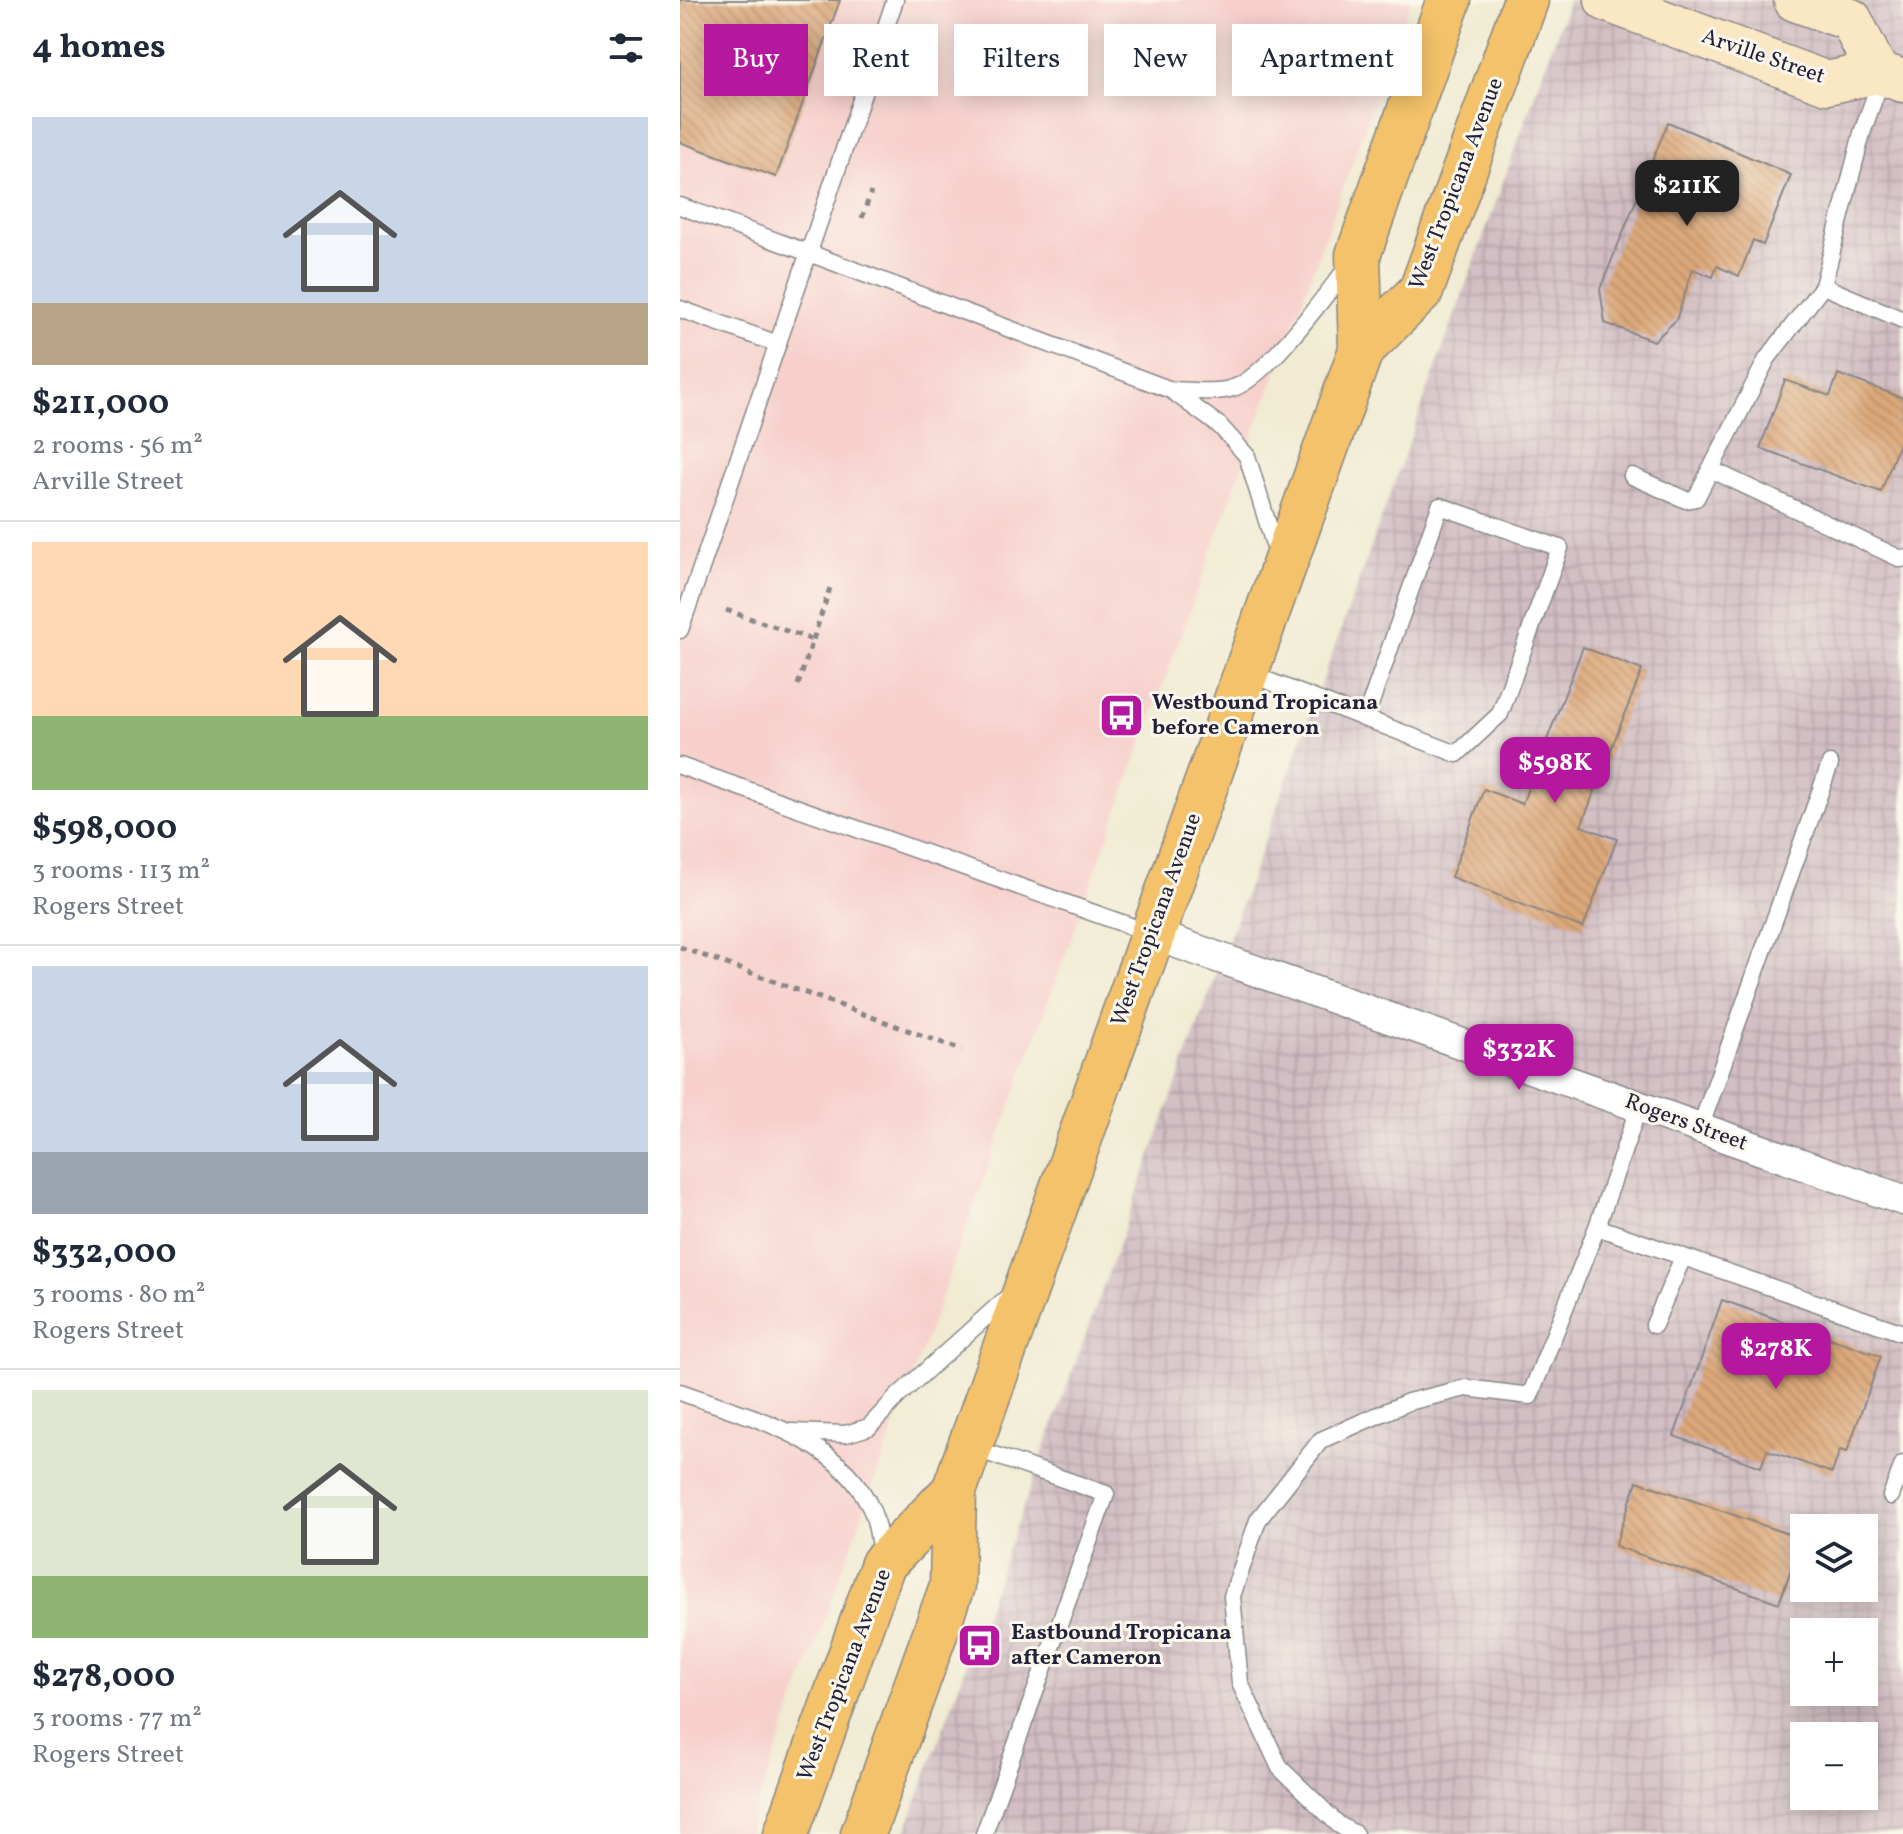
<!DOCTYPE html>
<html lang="en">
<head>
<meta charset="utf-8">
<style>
	body { margin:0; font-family:Vollkorn,serif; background:#f2f2f3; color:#1f2937; height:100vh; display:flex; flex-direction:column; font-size:30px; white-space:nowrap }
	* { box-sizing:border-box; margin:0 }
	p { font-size:26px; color:#747a83 }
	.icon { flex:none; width:44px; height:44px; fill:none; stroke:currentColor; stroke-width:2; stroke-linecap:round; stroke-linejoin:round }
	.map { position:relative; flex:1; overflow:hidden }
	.details { display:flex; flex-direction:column; background:#fff; width:680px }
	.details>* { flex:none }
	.banner { position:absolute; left:24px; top:24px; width:760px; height:72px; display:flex; gap:16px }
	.fabs { position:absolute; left:1110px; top:1514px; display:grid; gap:16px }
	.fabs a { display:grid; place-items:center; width:88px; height:88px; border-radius:0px; background:#fff; box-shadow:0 4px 20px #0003; font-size:40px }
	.price { position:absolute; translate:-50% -68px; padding:0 18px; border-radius:16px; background:#b5179e; color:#fff; font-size:26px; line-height:52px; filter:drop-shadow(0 2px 4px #0008) }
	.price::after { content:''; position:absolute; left:50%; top:48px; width:24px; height:18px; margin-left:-12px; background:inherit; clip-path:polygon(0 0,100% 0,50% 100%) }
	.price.on { background:#222; color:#fff }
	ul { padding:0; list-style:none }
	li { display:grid; align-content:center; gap:16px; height:424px; padding:0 32px }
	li+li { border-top:2px solid #e0e1e3 }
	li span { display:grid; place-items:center; height:248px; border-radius:0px; color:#555 }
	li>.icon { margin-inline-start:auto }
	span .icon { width:144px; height:144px; fill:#fffc; stroke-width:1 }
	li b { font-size:34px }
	h2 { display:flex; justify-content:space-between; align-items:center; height:96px; padding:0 32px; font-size:34px }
	.pill { padding:0 28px; border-radius:0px; background:#fff; box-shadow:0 4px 20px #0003; font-size:28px; line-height:72px }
	.pill.on { background:#b5179e; color:#fff }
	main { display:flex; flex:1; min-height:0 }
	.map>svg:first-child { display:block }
	.built { fill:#f7d0cc }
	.industrial { fill:url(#industrial-grid); fill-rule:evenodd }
	.building { fill:url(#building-back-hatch) }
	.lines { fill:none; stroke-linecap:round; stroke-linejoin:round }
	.lane-casing { stroke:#898686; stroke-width:19 }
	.street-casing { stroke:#898686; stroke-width:33 }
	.secondary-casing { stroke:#898686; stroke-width:45 }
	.primary-casing { stroke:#898686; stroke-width:47 }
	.path { stroke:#898686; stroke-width:5; stroke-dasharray:6 6; stroke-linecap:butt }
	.lane { stroke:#fff; stroke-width:16 }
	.street { stroke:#fff; stroke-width:30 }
	.secondary { stroke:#fae7c3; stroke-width:42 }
	.primary { stroke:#f3c26a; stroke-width:44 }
	.labels { text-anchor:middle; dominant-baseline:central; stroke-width:6; stroke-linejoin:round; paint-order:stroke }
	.street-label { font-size:22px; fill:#22223b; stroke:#fbf7ec }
	.poi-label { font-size:22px; font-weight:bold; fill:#22223b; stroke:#fbf7ec; text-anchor:start }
</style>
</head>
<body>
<main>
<section class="details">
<h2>4 homes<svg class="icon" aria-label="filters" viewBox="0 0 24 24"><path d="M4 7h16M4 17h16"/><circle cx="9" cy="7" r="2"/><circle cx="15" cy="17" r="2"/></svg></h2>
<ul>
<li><span style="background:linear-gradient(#c9d6e8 75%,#b9a48a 0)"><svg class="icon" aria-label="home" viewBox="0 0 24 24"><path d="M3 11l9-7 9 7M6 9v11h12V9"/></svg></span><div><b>$211,000</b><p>2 rooms · 56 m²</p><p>Arville Street</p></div></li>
<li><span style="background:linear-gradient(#ffd9b3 70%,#8fb573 0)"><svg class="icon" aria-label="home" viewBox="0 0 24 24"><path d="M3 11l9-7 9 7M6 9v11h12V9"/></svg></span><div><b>$598,000</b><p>3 rooms · 113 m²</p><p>Rogers Street</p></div></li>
<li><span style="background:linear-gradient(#c9d6e8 75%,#9aa5b1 0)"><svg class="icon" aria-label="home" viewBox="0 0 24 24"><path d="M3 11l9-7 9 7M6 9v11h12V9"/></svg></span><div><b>$332,000</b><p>3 rooms · 80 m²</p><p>Rogers Street</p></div></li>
<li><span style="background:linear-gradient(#dfe7d0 75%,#8fb573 0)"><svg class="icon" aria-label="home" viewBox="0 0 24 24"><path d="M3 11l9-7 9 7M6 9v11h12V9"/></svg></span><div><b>$278,000</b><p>3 rooms · 77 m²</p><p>Rogers Street</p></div></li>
</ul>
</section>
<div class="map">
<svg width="1223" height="1834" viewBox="0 0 1223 1834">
	<defs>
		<pattern id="industrial-grid" width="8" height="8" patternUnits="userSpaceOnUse" patternTransform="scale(2)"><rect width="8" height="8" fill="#d2bec3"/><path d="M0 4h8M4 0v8" fill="none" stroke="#b4a3a8"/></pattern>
		<pattern id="building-back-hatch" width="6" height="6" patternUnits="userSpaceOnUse" patternTransform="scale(2)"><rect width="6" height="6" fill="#dca879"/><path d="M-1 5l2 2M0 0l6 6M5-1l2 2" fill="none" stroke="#bc906a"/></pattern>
	</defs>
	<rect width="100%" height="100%" fill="#fbf7ec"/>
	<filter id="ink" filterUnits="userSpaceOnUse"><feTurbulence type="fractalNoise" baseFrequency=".0125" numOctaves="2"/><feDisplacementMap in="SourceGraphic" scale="16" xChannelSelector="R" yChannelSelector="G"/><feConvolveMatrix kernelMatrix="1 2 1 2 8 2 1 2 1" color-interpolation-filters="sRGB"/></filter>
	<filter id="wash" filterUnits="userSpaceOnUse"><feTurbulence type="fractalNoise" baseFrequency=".006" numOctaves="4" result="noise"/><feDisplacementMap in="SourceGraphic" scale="32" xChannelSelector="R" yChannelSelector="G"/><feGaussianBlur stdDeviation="1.8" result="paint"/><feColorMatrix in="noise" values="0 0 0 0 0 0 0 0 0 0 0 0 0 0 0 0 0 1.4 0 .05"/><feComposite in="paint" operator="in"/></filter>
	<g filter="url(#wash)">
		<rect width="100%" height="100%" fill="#f0ebd2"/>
		<!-- built -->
		<path class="built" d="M0 0H731L67 1834H0Z"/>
		<!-- industrial -->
		<path class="industrial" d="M889 0H1223V1834H225ZM1124 1528H1184V1588H1124ZM1124 1632H1184V1692H1124ZM1124 1736H1184V1796H1124Z"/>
		<g id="blocks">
			<!-- building -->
			<g class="building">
				<path d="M0 0H160L96 177 0 142Z"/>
				<path d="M988 122 1111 175 1083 245 1073 240 1059 276 1037 266 1033 277 1013 269 996 320 974 341 925 323 920 289Z"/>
				<path d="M1158 374 1223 398V432L1201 492 1080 448 1105 380 1150 396Z"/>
				<path d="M903 647 962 670 901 826 937 839 903 928 771 877 804 789 842 804Z"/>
				<path d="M1042 1300 1201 1356 1167 1452 1160 1450 1152 1473 1087 1450 1081 1467 994 1436Z"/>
				<path d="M957 1481 1122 1539 1099 1603 935 1546Z"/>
			</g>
		</g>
	</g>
	<g filter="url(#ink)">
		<use href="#blocks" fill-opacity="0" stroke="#898686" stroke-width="2"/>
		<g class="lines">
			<defs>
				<g id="lane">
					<path d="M1202 76 1182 133 1143 286 1223 320"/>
					<path d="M0 206 129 253 491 390 540 426 567 456 597 554"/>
					<path d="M0 309 98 344"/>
					<path d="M491 390C510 390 535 394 553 388 586 378 646 294 670 264"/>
					<path d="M1030 469 1221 559 1223 558"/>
					<path d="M952 476 1006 500 1016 498 1087 359 1143 286"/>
					<path d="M0 630 215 0"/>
					<path d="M568 673 777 754 820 714 880 548 760 506 685 719"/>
					<path d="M0 766 470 933"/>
					<path d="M959 1106 917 1227 1223 1333"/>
					<path d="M1020 1128 1150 764"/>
					<path d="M974 1325 1003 1257"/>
					<path d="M0 1392C67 1416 162 1438 192 1511 198 1525 199 1544 202 1559"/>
					<path d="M111 1432 166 1434 189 1427 218 1396 330 1295"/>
					<path d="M291 1447 426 1494 304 1834"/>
					<path d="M1211 1496 1223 1464"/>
					<path d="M675 1834 659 1825 600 1768 560 1683 552 1596 578 1520 641 1440 728 1402 786 1388 850 1396 917 1227"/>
				</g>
				<path id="street" d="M472 934 1223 1200"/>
				<g id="secondary">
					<path d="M926 0 1147 83 1197 72 1223 81"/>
					<path d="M1115 0 1171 20 1197 72"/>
				</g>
				<g id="primary">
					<path d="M681 350 741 291 846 0"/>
					<path d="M106 1834 203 1564 274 1491"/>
					<path d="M183 1834 272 1586 274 1491 681 350 678 255 769 0"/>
				</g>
			</defs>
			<!-- lane casing -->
			<use href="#lane" class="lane-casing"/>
			<!-- street casing -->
			<use href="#street" class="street-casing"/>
			<!-- secondary casing -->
			<use href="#secondary" class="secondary-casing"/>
			<!-- primary casing -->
			<use href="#primary" class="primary-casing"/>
			<!-- path -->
			<g class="path">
				<path d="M182 218 191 192"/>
				<path d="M46 610 133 640"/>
				<path d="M118 685 150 588"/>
				<path d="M0 947 282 1050"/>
			</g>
			<!-- lane -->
			<use href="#lane" class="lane"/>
			<!-- street -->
			<use href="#street" class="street"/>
			<!-- secondary -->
			<use href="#secondary" class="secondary"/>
			<!-- primary -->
			<use href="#primary" class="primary"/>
		</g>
	</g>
	<!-- icons -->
	<defs>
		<symbol id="bus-square" viewBox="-11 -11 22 22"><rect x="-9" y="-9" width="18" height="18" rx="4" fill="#b5179e" stroke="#fbf7ec"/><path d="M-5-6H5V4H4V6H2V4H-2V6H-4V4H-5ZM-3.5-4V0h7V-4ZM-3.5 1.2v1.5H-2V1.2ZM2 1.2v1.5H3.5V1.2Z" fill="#fff"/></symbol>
	</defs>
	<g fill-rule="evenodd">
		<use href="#bus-square" x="416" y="690" width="51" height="51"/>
		<use href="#bus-square" x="274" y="1620" width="51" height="51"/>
	</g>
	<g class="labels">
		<!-- street labels -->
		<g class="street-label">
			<text transform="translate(1083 57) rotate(19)">Arville Street</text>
			<text transform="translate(777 184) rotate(-69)">West Tropicana Avenue</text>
			<text transform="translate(477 920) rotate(-70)">West Tropicana Avenue</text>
			<text transform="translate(1006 1123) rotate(20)">Rogers Street</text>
			<text transform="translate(165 1675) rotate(-69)">West Tropicana Avenue</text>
		</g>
		<!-- poi labels -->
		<g class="poi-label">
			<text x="472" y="703">Westbound Tropicana<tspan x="472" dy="25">before Cameron</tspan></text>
			<text x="331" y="1633">Eastbound Tropicana<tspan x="331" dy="25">after Cameron</tspan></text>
		</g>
	</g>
</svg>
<div class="fabs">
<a><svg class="icon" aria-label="layers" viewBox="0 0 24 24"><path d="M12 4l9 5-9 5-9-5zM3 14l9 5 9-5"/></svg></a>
<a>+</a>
<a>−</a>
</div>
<b class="price on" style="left:1007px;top:228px">$211K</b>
<b class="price" style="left:875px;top:805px">$598K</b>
<b class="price" style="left:839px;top:1092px">$332K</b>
<b class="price" style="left:1096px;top:1391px">$278K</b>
<div class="banner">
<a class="pill on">Buy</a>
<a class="pill">Rent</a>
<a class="pill">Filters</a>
<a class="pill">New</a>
<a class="pill">Apartment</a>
</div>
</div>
</main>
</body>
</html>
